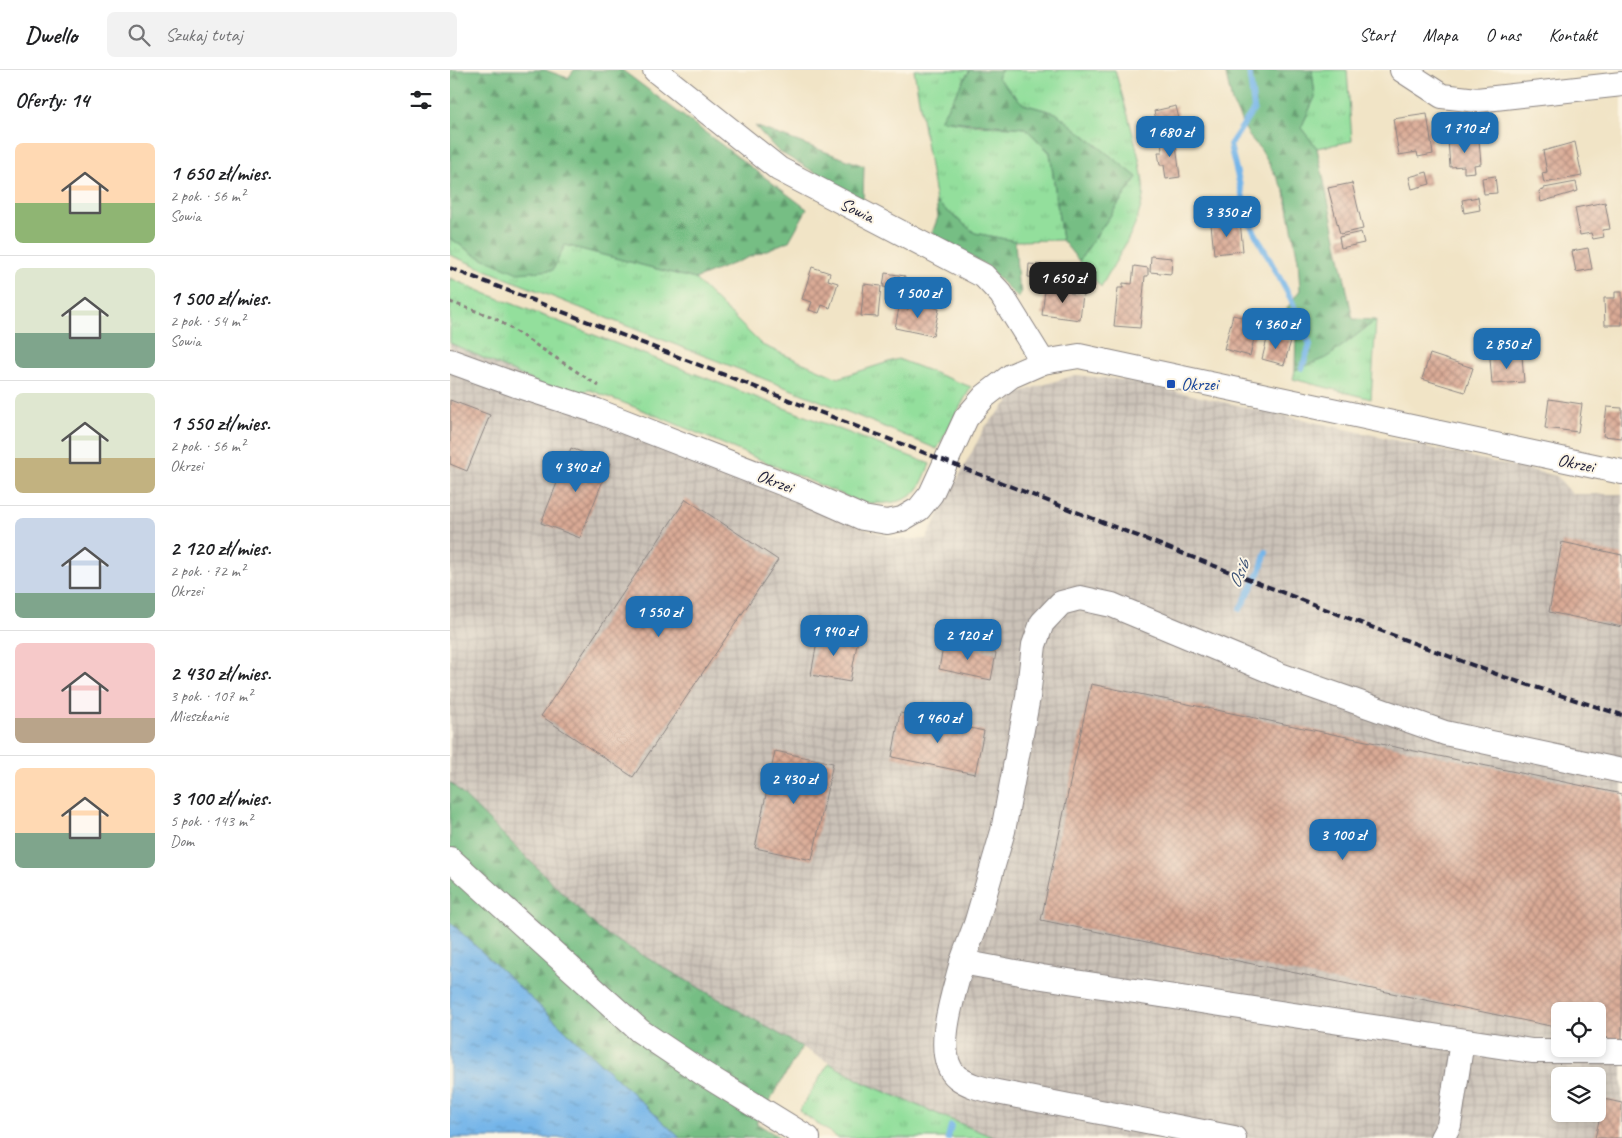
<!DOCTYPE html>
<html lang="pl">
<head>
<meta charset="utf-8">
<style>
	body { margin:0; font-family:Caveat,sans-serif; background:#f2f2f2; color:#202124; height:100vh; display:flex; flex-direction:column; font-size:19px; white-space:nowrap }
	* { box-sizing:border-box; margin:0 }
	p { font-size:16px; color:#757577 }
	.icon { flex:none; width:28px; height:28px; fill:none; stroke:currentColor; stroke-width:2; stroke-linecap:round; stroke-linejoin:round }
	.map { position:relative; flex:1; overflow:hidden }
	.sheet { display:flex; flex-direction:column; background:#fff; width:450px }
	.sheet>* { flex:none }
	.buttons { position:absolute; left:1101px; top:932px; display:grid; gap:10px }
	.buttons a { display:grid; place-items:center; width:55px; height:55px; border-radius:8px; background:#fff; box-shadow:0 2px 8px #0003; font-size:25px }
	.price { position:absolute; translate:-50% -42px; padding:0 11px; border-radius:10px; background:#1f6fb2; color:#fff; font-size:16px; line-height:32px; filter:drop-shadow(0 1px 2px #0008) }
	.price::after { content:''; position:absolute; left:50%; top:30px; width:15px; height:11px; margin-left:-8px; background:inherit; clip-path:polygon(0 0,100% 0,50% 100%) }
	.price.on { background:#222; color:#fff }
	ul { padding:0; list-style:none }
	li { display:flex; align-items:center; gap:15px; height:125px; padding:0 15px }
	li+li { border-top:1px solid #e0e0e0 }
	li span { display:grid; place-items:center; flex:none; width:140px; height:100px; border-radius:8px; color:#555 }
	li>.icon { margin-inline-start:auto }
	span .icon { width:60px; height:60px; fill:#fffc; stroke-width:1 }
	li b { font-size:21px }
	h2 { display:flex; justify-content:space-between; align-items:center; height:60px; padding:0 15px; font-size:21px }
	header { display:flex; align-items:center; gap:30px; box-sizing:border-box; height:70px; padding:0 25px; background:#fff; border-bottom:1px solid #e0e0e0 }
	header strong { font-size:24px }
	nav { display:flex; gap:28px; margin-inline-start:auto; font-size:18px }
	.search { width:350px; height:45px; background:#f2f2f2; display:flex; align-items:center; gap:12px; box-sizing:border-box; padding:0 18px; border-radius:8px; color:#757577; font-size:19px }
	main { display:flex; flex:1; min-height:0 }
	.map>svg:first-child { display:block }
	.industrial { fill:url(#industrial-grid); fill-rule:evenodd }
	.grass { fill:url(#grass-tufts); stroke:#5a806c }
	.forest { fill:url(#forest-firs); stroke:#4c7060 }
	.water { fill:url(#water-ripples); stroke:#4b6c92 }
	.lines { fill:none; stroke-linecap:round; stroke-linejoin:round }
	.stream { stroke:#74b5e9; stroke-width:6 }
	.building { fill:url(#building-cross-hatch) }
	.minor-casing { stroke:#8a8380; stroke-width:26 }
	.path { stroke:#8a8380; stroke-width:3; stroke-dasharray:4 4; stroke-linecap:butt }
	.minor { stroke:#fff; stroke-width:24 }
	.rail { stroke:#22223b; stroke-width:4; stroke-dasharray:8 4; stroke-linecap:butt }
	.transit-dot { fill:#1a4fb4; stroke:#fcf5e5; stroke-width:2 }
	.labels { text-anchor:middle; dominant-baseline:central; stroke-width:4; stroke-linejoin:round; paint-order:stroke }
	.street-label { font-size:18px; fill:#22223b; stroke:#fcf5e5 }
	.transit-label { font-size:18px; fill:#164399; stroke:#fcf5e5; text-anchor:start }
	.water-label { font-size:19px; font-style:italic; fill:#3f5578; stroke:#fcf5e5 }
</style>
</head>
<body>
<header>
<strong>Dwello</strong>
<div class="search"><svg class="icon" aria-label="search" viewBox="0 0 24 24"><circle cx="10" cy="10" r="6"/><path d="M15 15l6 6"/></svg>Szukaj tutaj</div>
<nav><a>Start</a><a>Mapa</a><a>O nas</a><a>Kontakt</a></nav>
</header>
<main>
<section class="sheet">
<h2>Oferty: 14<svg class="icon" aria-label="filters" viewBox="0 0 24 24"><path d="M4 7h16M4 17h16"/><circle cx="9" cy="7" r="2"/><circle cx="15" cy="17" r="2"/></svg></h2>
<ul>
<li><span style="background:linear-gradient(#ffd9b3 60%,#8fb573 0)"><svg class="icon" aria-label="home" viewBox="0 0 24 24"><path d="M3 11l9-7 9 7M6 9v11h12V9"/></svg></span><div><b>1 650 zł/mies.</b><p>2 pok. · 56 m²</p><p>Sowia</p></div></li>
<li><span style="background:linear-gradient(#dfe7d0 65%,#7fa58c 0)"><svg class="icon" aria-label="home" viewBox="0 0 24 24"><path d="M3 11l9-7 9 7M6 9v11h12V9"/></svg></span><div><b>1 500 zł/mies.</b><p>2 pok. · 54 m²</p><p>Sowia</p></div></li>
<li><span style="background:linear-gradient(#dfe7d0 65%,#c2b280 0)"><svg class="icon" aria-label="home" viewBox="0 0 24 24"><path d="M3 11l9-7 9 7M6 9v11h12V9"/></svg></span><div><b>1 550 zł/mies.</b><p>2 pok. · 56 m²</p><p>Okrzei</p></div></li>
<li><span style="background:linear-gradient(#c9d6e8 75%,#7fa58c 0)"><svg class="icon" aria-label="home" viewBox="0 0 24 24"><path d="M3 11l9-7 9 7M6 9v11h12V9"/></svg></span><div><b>2 120 zł/mies.</b><p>2 pok. · 72 m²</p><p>Okrzei</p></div></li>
<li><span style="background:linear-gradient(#f6c9c9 75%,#b9a48a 0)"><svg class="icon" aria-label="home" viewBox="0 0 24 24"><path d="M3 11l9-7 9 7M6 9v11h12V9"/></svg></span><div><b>2 430 zł/mies.</b><p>3 pok. · 107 m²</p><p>Mieszkanie</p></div></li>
<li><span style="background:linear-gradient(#ffd9b3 65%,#7fa58c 0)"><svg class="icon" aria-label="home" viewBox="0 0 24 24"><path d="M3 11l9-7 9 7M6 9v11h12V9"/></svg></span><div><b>3 100 zł/mies.</b><p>5 pok. · 143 m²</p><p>Dom</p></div></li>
</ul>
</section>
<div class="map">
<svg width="1172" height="1068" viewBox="0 0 1172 1068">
	<defs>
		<pattern id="industrial-grid" width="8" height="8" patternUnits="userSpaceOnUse" patternTransform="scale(1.25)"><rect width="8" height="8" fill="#cbc2b8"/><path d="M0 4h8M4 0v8" fill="none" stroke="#aea69f"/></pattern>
		<pattern id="grass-tufts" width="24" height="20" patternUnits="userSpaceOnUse" patternTransform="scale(1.25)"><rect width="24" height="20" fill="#93df9c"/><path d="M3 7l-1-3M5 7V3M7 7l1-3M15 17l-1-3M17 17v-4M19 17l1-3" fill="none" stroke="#7ebf87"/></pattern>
		<pattern id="forest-firs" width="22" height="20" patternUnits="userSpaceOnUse" patternTransform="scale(1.25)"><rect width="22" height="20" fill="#76be84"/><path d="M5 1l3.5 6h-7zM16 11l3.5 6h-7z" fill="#609a6d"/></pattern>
		<pattern id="water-ripples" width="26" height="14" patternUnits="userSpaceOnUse" patternTransform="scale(1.25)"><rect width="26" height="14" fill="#74b5e9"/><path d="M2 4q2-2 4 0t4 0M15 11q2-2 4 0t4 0" fill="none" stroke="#5f93be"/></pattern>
		<pattern id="building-cross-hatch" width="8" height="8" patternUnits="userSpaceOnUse" patternTransform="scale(1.25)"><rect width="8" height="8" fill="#daaa95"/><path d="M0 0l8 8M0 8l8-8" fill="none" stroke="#b08a7b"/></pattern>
	</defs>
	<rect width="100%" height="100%" fill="#fcf5e5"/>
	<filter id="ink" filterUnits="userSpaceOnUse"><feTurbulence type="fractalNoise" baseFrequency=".02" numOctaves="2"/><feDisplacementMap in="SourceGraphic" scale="10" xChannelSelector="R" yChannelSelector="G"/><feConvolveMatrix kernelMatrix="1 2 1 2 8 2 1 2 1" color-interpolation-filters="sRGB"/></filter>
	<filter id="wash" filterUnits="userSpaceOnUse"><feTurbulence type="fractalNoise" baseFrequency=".0096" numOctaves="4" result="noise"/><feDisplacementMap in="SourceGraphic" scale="20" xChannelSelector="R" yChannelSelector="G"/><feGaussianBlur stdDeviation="1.12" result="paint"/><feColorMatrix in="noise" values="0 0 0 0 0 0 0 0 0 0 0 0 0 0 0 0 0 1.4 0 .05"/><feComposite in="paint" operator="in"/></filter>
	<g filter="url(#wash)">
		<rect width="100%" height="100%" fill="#f1e4c6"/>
		<!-- industrial -->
		<path class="industrial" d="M0 273 386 449 447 469H476L535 357 567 323 625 305 674 310 1107 406 1122 424H1172V1068H545L414 1013 152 862 0 712ZM1110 941H1148V979H1110ZM1110 1006H1148V1044H1110Z"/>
		<!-- grass -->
		<g class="grass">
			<path d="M464 0H520L490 50 527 55 575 58 600 83 612 170 565 171 525 163 486 132Z"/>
			<path d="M552 0H665C672 27 697 103 693 127 687 160 667 188 651 217L629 191 687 107 606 43 573 34 547 7Z"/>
			<path d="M862 0H897L902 71 867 78 851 58 865 27Z"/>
			<path d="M0 168 25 185 115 175 245 209 312 275 388 308 448 289 521 317 487 379C326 310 161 253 0 185Z"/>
			<path d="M0 208 37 224 480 394C476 402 471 419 463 424 450 435 426 434 410 432L200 343 140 320 115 325 0 273Z"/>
			<path d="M926 250 921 329 843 309 845 300 878 287Z"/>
			<path d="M379 993 414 1013 545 1068H388L349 1041Z"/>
		</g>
		<!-- forest -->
		<g class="forest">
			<path d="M0 0H95L118 8 124 0H172L357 139 339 171 245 209 115 175 103 200 68 203 25 185 0 168Z"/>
			<path d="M520 0H552L547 7 573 34 606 43 687 107 629 191 612 170 600 82 575 58 490 50Z"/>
			<path d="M775 0H862L865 27 851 58 867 78 903 249 926 250 878 287 845 300 846 260 837 238 850 220 848 190 835 122 811 80 799 66 782 32Z"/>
			<path d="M305 56 414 96 413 130 328 81Z"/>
			<path d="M486 132 525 163 565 171 568 213 572 221 568 228 534 194 482 163 488 147Z"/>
			<path d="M0 712 152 862 352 977 306 1053 331 1068H230L0 852Z"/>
		</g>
		<!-- water -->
		<path class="water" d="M0 852 230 1068H0Z"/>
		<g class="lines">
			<!-- stream -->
			<g class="stream">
				<path d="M799 0 804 39 780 75 799 152 841 229 860 275 852 298"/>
				<path d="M790 539 810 501 816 482"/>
				<path d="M498 1068 501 1056"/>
			</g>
		</g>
		<g id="blocks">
			<!-- building -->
			<g class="building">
				<path d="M726 36 732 62 710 67 704 41Z"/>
				<path d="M977 44 983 84 968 87 967 82 949 85 943 49Z"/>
				<path d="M725 67 730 107 716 109 714 95H710L708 82H712L711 68Z"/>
				<path d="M1013 69V72L1029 70 1031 94 1024 95 1025 102 1014 103V96L1000 97 998 70Z"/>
				<path d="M1125 72 1132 106 1094 113 1092 103 1097 102 1093 81Z"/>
				<path d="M977 102 980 114 962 119 959 107Z"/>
				<path d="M1045 106 1047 123 1034 124 1032 108Z"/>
				<path d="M1126 112 1128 121 1091 132 1089 121 1094 120V118Z"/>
				<path d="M902 113 913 159 890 164 878 118Z"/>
				<path d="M1028 127 1030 140 1014 143 1012 130Z"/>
				<path d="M1155 132 1160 159 1152 160 1154 167 1143 169 1141 163 1130 165 1125 138Z"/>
				<path d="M790 151 793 181 764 184 761 154Z"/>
				<path d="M911 162 914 173 891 178 889 167Z"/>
				<path d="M1138 178 1142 199 1126 202 1122 181Z"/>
				<path d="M701 186 722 188 721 204 700 202Z"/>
				<path d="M579 194 592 195 591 208 578 207Z"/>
				<path d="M684 196 698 198V206H695L690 258 664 256 668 218H673V213L682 214Z"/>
				<path d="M362 197 380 203 378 210 388 213 380 238 372 235 369 243 359 240 362 232 352 229Z"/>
				<path d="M435 203 455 206 453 219 433 217Z"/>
				<path d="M414 214 431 216 428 247 411 246Z"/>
				<path d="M612 217 620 219V223L633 224 630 250 592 245 595 220 611 222Z"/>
				<path d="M1165 222H1172V255H1155L1154 228H1165Z"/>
				<path d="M460 232 489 239 483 266 445 258 449 238 458 240Z"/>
				<path d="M783 245 808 251 800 286 774 279Z"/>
				<path d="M818 265 841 271 834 295 812 289Z"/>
				<path d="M980 284 1023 298 1015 322 972 309Z"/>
				<path d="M1072 286 1074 312 1042 314 1040 288Z"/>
				<path d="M1099 329 1132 334 1128 362 1095 358Z"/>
				<path d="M0 330 40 345 17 401 0 394Z"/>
				<path d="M1157 337 1172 338V368L1153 366Z"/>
				<path d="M121 378 160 393 130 468 91 453Z"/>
				<path d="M236 429 328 490 183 707 91 646Z"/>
				<path d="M1112 472 1172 485V557L1099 542Z"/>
				<path d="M369 561 408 569 400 612 361 605Z"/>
				<path d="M494 572 546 583 541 610 489 599Z"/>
				<path d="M641 614 1172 724V971L1148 966V941H1110V958L591 850Z"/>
				<path d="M450 643 534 661 525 704 442 687Z"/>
				<path d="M325 681 383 693 362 790 305 778Z"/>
				<path d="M1154 1029 1172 1033V1068H1145Z"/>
			</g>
		</g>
	</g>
	<g filter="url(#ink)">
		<use href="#blocks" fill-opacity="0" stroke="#8a8380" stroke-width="1"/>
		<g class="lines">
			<defs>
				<g id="minor">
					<path d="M205 0 329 99 534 206 551 224 593 292"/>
					<path d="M952 0 992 26 1027 30 1172 14"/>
					<path d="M0 291 66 315 147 341 352 421 413 448 437 452 452 449 469 439 481 424 516 348 535 326 561 306 593 292 629 286 1172 402"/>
					<path d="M1172 701 995 663 830 605 662 535 630 528 611 533 592 553 584 575 578 627 553 761 526 854 512 892 592 907 1082 981H1172"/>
					<path d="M0 789 190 961 254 1004 358 1068"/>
					<path d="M512 892C505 920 481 986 507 1007 519 1016 533 1019 547 1022L784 1068"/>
					<path d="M992 1068 999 1055 1012 971"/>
				</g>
			</defs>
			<!-- minor casing -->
			<use href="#minor" class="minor-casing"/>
			<!-- path -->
			<path class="path" d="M0 232 43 247 149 316"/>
			<!-- minor -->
			<use href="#minor" class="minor"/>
			<!-- rail -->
			<path class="rail" d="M0 198 929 560 1054 607 1172 645"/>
		</g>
	</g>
	<!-- markers -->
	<rect class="transit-dot" x="716" y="309" width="10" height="10" rx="2.5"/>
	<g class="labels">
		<!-- street labels -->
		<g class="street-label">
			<text transform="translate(407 140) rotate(26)">Sowia</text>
			<text transform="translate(1126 393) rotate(12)">Okrzei</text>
			<text transform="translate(325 411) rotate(21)">Okrzei</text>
		</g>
		<!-- transit labels -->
		<g class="transit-label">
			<text x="731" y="314">Okrzei</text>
		</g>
		<!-- water labels -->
		<g class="water-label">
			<text transform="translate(789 504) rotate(-65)">Osib</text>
		</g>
	</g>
</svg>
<div class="buttons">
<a><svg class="icon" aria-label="locate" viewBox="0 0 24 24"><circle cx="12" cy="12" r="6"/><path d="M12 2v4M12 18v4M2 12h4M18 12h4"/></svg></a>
<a><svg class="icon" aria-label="layers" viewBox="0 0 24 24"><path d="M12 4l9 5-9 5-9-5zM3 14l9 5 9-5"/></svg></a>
</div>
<b class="price" style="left:1015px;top:84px">1 710 zł</b>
<b class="price" style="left:720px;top:88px">1 680 zł</b>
<b class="price" style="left:777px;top:168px">3 350 zł</b>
<b class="price on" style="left:613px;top:234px">1 650 zł</b>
<b class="price" style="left:468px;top:249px">1 500 zł</b>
<b class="price" style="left:826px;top:280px">4 360 zł</b>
<b class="price" style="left:1057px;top:300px">2 850 zł</b>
<b class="price" style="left:126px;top:423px">4 340 zł</b>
<b class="price" style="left:209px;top:568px">1 550 zł</b>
<b class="price" style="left:384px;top:587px">1 940 zł</b>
<b class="price" style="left:518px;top:591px">2 120 zł</b>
<b class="price" style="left:488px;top:674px">1 460 zł</b>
<b class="price" style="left:344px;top:735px">2 430 zł</b>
<b class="price" style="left:893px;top:791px">3 100 zł</b>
</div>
</main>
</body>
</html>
